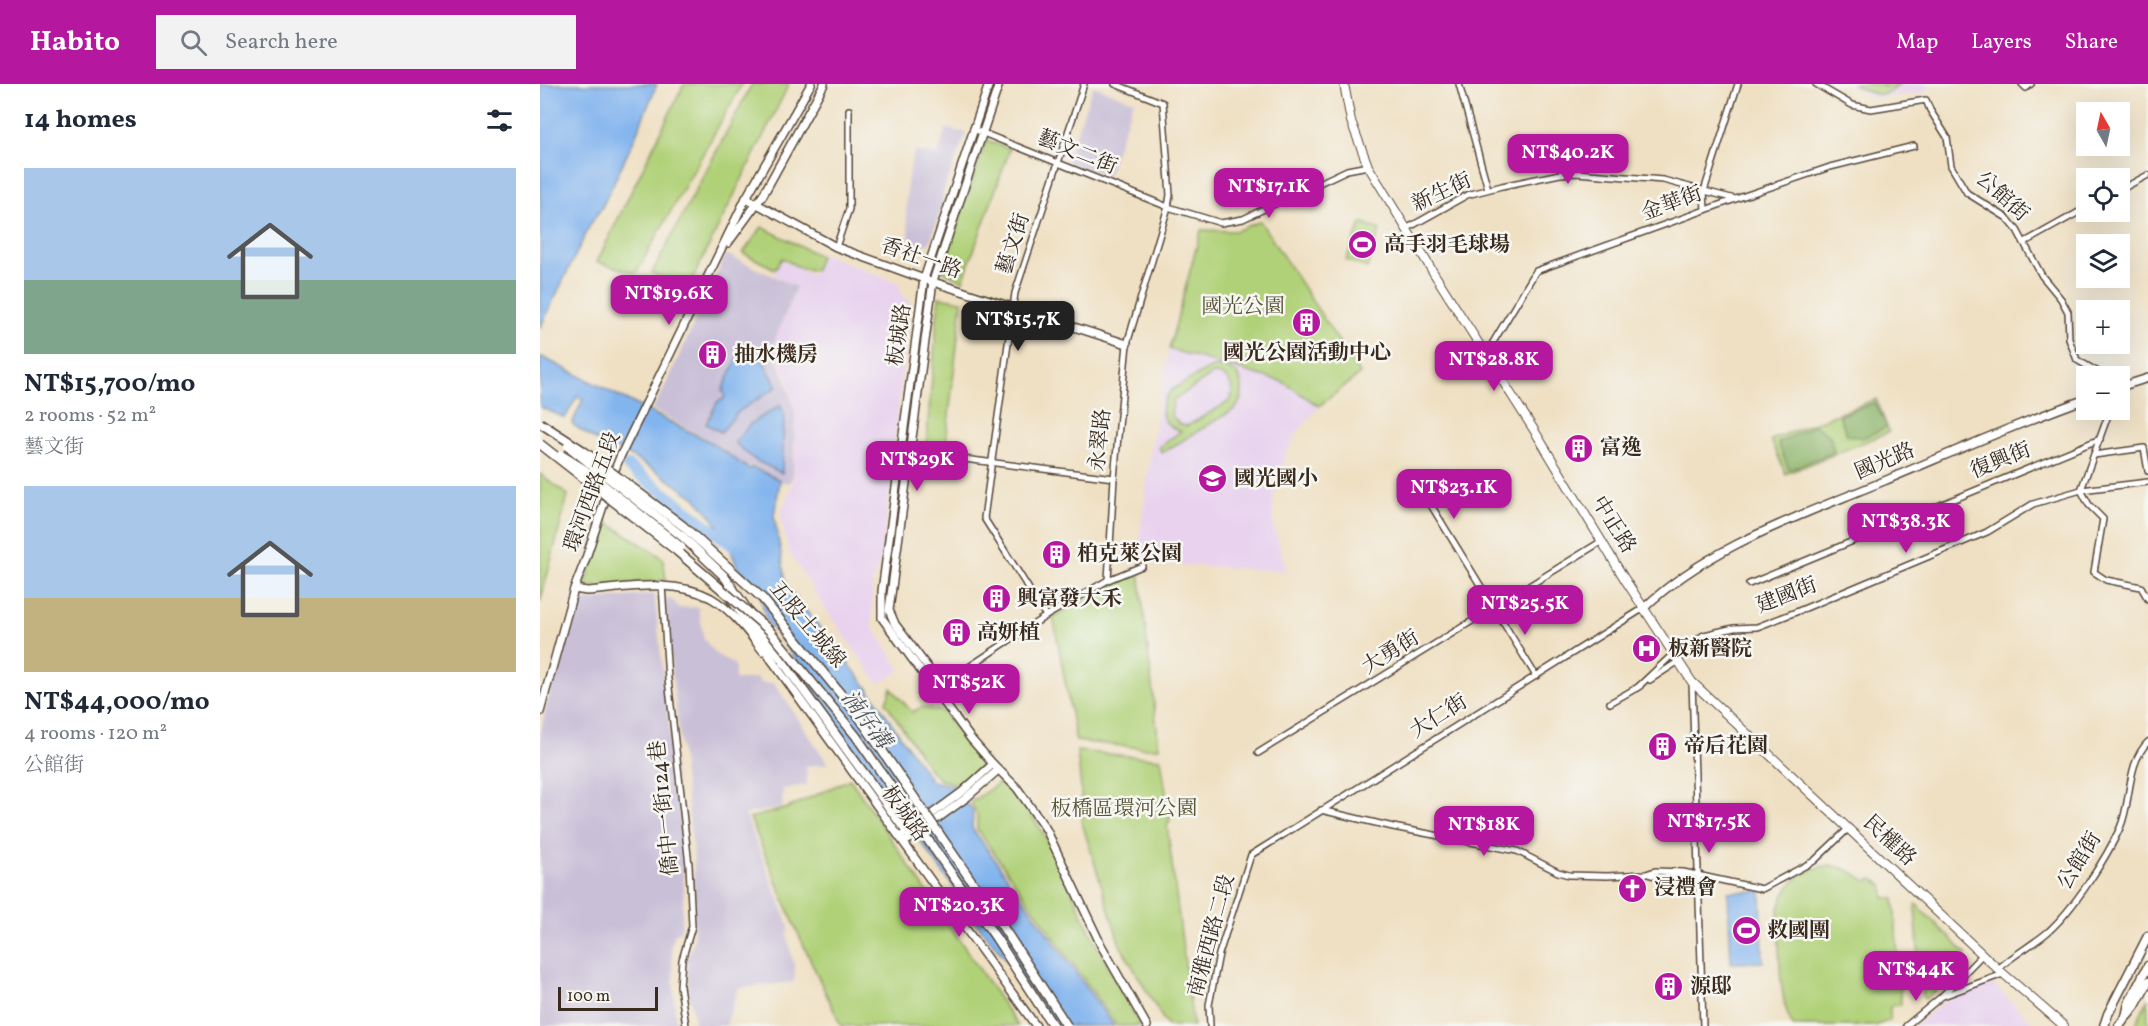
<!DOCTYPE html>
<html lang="en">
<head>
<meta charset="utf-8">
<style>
	body { margin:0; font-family:Vollkorn,"Noto Serif TC",serif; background:#f2f2f3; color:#1f2937; height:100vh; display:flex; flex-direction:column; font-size:22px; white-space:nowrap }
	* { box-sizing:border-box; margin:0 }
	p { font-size:20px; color:#747a83 }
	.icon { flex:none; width:33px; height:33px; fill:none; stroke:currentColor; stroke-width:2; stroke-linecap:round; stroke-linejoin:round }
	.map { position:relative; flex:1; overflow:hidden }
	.details { display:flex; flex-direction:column; background:#fff; width:540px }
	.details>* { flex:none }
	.needle { width:39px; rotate:351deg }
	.buttons { position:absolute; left:1536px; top:18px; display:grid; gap:12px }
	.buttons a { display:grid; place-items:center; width:54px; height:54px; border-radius:0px; background:#fff; box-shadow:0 6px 24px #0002; font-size:30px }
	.scale { position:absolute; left:18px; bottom:15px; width:100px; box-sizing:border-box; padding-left:6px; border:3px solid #3b2a1e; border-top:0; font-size:16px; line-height:21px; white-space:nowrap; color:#3b2a1e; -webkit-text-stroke:4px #f6f6f2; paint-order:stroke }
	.price { position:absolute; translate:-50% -51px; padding:0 14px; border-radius:12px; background:#b5179e; color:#fff; font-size:20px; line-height:39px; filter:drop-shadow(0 2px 3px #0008) }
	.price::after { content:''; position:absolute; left:50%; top:36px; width:18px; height:14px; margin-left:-9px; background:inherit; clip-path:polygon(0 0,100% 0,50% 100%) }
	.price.active { background:#222; color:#fff }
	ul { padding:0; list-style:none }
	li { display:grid; align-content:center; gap:12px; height:318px; padding:0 24px }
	li span { display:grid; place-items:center; height:186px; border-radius:0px; color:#555 }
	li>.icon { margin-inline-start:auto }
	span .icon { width:108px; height:108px; fill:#fffc; stroke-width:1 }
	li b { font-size:26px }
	h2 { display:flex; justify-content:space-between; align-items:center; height:72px; padding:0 24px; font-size:26px }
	header { display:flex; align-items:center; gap:36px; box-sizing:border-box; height:84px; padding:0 30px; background:#b5179e; color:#fff }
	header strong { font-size:28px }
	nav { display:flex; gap:33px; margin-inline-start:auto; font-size:21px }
	.search { width:420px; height:54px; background:#f2f2f3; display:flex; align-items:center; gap:15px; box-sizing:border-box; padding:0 21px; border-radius:0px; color:#747a83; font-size:22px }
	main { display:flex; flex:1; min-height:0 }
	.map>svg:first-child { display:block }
	.built { fill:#e8d2ee }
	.industrial { fill:#c9bfd7 }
	.green { fill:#b1d178; stroke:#767e4b; stroke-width:1.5; fill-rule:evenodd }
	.forest { fill:#8cb368; stroke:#646e43; stroke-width:1.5 }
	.water { fill:#82b4ee; stroke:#5e6f86; stroke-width:1.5 }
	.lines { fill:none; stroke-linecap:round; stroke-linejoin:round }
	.river { stroke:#82b4ee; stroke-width:12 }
	.minor-casing { stroke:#564537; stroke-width:8 }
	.tertiary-casing { stroke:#564537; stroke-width:10 }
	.secondary-casing { stroke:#564537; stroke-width:10 }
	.primary-casing { stroke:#564537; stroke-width:11 }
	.trunk-casing { stroke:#564537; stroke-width:11 }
	.minor { stroke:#fff; stroke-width:5 }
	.tertiary { stroke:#fff; stroke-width:7 }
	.secondary { stroke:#fff; stroke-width:8 }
	.primary { stroke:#fff; stroke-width:8 }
	.trunk { stroke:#fff; stroke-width:8 }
	.trunk-bridge-casing { stroke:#564537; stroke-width:11; stroke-linecap:butt }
	.trunk-bridge { stroke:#fff; stroke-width:8 }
	.labels { text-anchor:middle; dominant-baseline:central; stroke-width:5; stroke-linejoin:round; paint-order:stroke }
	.street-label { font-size:21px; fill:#3b2a1e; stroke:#f6f6f2 }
	.poi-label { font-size:21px; font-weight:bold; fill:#3b2a1e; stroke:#f6f6f2; text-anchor:start }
	.park-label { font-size:21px; fill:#585434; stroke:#f6f6f2 }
	.water-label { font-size:22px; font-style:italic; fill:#50535c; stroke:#f6f6f2 }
</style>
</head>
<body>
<header>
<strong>Habito</strong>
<div class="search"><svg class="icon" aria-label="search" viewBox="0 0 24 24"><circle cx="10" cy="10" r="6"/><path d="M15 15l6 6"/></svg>Search here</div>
<nav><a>Map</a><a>Layers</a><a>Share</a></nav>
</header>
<main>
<section class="details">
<h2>14 homes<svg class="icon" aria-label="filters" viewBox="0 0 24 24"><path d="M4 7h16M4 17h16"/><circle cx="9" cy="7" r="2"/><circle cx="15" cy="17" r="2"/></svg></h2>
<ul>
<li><span style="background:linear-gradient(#a9c7e8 60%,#7fa58c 0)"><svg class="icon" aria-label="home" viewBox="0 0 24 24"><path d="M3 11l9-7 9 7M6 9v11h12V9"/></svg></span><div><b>NT$15,700/mo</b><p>2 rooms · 52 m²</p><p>藝文街</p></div></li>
<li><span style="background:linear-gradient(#a9c7e8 60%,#c2b280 0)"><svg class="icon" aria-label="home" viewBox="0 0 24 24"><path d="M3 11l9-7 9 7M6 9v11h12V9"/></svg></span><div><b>NT$44,000/mo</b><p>4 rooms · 120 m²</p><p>公館街</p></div></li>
</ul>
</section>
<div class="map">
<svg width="1608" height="942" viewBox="0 0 1608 942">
	<rect width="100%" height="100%" fill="#f6f6f2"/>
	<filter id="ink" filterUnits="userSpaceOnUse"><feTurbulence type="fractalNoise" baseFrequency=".0167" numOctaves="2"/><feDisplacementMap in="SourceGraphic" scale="12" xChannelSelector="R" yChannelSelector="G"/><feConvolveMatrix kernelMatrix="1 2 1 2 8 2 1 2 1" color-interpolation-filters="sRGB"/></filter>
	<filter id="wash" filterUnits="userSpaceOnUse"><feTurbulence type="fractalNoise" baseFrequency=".008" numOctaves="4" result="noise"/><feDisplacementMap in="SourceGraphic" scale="24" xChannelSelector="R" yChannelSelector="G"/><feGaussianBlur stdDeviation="1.35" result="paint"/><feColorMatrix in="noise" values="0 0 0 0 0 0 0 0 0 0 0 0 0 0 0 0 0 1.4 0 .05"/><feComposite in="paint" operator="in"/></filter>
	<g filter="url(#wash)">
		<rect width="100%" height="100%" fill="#efe0c3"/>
		<!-- built -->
		<g class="built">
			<path d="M1307 0H1388L1389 5 1383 9 1333 14Z"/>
			<path d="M283 170 360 200V208L370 218 342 471 332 498V542L361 586 339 600 286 526 249 468 240 431 254 394 255 328 246 291 233 270 232 263 257 203 233 191 241 176 272 191Z"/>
			<path d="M629 265 743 298 779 322 756 350 744 373 733 418V439L746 487 607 479 602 472 600 451 611 365Z"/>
			<path d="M1451 898 1496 942H1374L1403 918Z"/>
		</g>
		<!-- industrial -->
		<g class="industrial">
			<path d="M553 2 594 17 567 92 526 78Z"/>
			<path d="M406 44 426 49 403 108V118L390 159 371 163 366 129 367 99 374 67 398 71Z"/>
			<path d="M186 170 256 203 232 263V270L244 291 255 328 253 392 249 399 243 398 212 381 208 383 170 357 112 325 122 309Z"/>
			<path d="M114 510 142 754 144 804 141 847 136 849 131 859 136 942H0V650L15 587 41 517Z"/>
			<path d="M125 514 134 517 139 524 158 523 164 555 176 570 195 581V596L218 594 220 599H234L288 680 266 682 267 701 243 705 242 724 205 730 249 842 247 851 255 885 254 898 198 904 186 942H153L154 935 149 908 147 875 154 855V773L132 590Z"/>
		</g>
		<!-- green -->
		<g class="green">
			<path d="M144 0H202L96 189 57 178Z"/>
			<path d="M212 0H249L147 206 112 189Z"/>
			<path d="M1313 0H1344L1343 3 1350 0H1359C1345 17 1329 10 1313 0Z"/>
			<path d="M446 56 470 65 423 197 402 186Z"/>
			<path d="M720 137 820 290 779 322 743 298 629 265 661 146 696 147Z"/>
			<path d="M821 139 840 146 827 184 806 176Z"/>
			<path d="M222 143 280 172 275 186 262 185 242 174 235 185 203 169Z"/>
			<path d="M399 213 422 217 405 366 386 362Z"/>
			<path d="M677 282C681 283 687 283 691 286 706 293 704 314 695 325L622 369 619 363 641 347C619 340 617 323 631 306L672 283ZM673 290C689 290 695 302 690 317L647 342 639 340 631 331 633 317Z"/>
			<path d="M1336 315 1349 348 1246 390 1231 356Z"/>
			<path d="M0 390 28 411 0 519Z"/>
			<path d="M65 437 123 474 126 496 45 503Z"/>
			<path d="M599 487 619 664H602L536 657 513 532Z"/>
			<path d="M351 604 372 628 382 623 403 628 441 680 436 692 421 701 401 696 390 686 346 619Z"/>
			<path d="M537 667 621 675 630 736 627 741 653 942H627L580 861 542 739 541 704Z"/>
			<path d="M310 695 478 942H301L257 847 210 734 248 724Z"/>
			<path d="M459 699C502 726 529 803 551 849 566 881 584 911 600 942H577L437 745V731L431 718Z"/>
			<path d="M1290 781C1305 784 1314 788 1326 797L1333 795 1343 801 1344 814H1354L1361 921 1350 922V936L1335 942H1253C1237 914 1240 863 1238 830 1243 801 1261 785 1290 781Z"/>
			<path d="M1376 820 1426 870 1421 887 1385 915 1382 912 1375 824Z"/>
			<path d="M1608 915V942H1595Z"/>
		</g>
		<!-- forest -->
		<g class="forest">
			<path d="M1335 319 1347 343 1323 354 1307 351 1299 331Z"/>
			<path d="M1274 341 1290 352 1294 368 1249 386 1238 359Z"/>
		</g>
		<!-- water -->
		<g class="water">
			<path d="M0 0H117L93 58 62 123 51 139 0 244Z"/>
			<path d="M204 260 224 278 237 303 199 327 181 348 166 340 178 317 183 316 185 310 182 307Z"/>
			<path d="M0 272 170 358 209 385 212 383 240 396 234 432 247 503 327 603 391 697 414 702 433 727 432 744 574 942H517L467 876 426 827 420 812 274 610 256 576 226 536 219 504 197 483 189 461 173 434 155 414 119 389 87 370 54 355 32 340 43 315 37 313 25 334 0 323Z"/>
			<path d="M241 321 244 331 242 389 215 376 195 359 210 340Z"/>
			<path d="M1221 807 1223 878 1191 879 1188 808Z"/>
		</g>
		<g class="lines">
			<!-- river -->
			<path class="river" d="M88 382 199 466"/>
		</g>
	</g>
	<g filter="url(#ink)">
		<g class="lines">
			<defs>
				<g id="minor">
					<path d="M919 0 948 105"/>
					<path d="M1276 0 1312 21 1331 25 1386 16 1390 26 1407 53 1411 82 1427 109 1467 134 1477 146 1502 192 1521 215 1528 228 1529 255 1537 276 1565 292"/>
					<path d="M1482 0 1486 4 1491 0"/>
					<path d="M433 45 628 123 681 139 703 135 807 86 828 82"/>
					<path d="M1580 106 1608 91"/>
					<path d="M1165 126 1164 107 1198 0"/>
					<path d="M866 145 927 111 962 102 1020 90 1037 89 1123 96 1195 115"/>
					<path d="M1485 158 1546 124"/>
					<path d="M296 163 309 125V26"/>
					<path d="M946 270 996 187 1204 112 1290 83 1374 62"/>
					<path d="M1570 326 1541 406 1549 421 1563 435 1554 488 1566 496 1601 503 1608 515"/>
					<path d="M361 367 574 394"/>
					<path d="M1554 371 1604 364 1608 387"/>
					<path d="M886 413 996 592"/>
					<path d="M568 496 602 482"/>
					<path d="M1209 500 1560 355"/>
					<path d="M122 501 128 595 149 781 152 842 142 876 140 902 146 942"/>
					<path d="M506 532 444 434 475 209 544 0"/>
					<path d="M1110 596 1139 577"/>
					<path d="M1152 598 1163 942"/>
					<path d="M1097 604 1133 570 1164 551 1194 544 1217 543 1256 528 1447 448 1493 420 1541 406 1608 398"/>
					<path d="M394 606 506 532 568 496 574 394 587 260 628 123 630 111 623 19 575 0"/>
					<path d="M1070 619 1100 602"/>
					<path d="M718 669 1062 457"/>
					<path d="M781 726 853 743 977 767 1018 788 1029 791 1067 792 1106 790 1115 787 1143 788 1222 805 1274 777 1309 744"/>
					<path d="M1108 790 1117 793 1149 792"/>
					<path d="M1458 885C1474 870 1493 861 1509 847 1534 824 1566 775 1580 744 1592 717 1586 680 1608 658"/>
					<path d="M1403 912 1463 890"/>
					<path d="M670 942 669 921 679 870 711 771 1104 524"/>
					<path d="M1366 942 1401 913 1442 871"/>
				</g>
				<g id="tertiary">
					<path d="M449 0 384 195 342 507V534L431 655 453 680 477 704 506 745 561 861 607 942"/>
					<path d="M206 114 296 163 384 195 587 260"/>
					<path d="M188 159 223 111 284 0"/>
					<path d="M1580 303 1608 294"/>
					<path d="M72 393 80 373 206 114 271 0"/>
					<path d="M34 505 47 507C86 504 134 494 171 514 192 526 208 548 223 567"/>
					<path d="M1104 524C1168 462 1263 431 1344 397 1411 369 1478 339 1546 315"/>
					<path d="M231 575 496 942"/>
					<path d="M394 606V592L355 540 349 526 393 197 459 0"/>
					<path d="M0 628 34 505 45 477 68 407"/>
					<path d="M363 751 422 708 453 680"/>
					<path d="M368 756 426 714 458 686"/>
				</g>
				<path id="secondary" d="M804 0 811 37 828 82 893 188 994 346 1084 494 1152 598 1458 885 1524 942"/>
				<g id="primary">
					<path d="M1588 931 1595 922 1608 898"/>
					<path d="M1564 942 1568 930 1608 852"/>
					<path d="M1579 942 1586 933 1589 919 1608 882"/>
				</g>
				<g id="trunk">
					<path d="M184 492 253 592 371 754"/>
					<path d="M191 515 214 546 233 577"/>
				</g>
			</defs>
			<!-- minor casing -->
			<use href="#minor" class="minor-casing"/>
			<!-- tertiary casing -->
			<use href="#tertiary" class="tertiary-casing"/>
			<!-- secondary casing -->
			<use href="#secondary" class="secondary-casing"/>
			<!-- primary casing -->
			<use href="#primary" class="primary-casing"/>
			<!-- trunk casing -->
			<use href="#trunk" class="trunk-casing"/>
			<!-- minor -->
			<use href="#minor" class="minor"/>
			<!-- tertiary -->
			<use href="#tertiary" class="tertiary"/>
			<!-- secondary -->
			<use href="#secondary" class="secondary"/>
			<!-- primary -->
			<use href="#primary" class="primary"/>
			<!-- trunk -->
			<use href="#trunk" class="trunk"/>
			<defs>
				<g id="trunk-bridge">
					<path d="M0 339 42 366 143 442 223 515 317 630 459 837 527 942"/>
					<path d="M0 360 137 467 229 546 316 652 456 854 513 942"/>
					<path d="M28 362 143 453 184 492"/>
					<path d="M21 371 45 386 141 463"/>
				</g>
			</defs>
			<!-- trunk-bridge casing -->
			<use href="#trunk-bridge" class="trunk-bridge-casing"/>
			<!-- trunk-bridge -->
			<use href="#trunk-bridge" class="trunk-bridge"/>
		</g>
	</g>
	<!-- icons -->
	<defs>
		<symbol id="stadium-disc" viewBox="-11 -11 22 22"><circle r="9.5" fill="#b5179e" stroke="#f6f6f2"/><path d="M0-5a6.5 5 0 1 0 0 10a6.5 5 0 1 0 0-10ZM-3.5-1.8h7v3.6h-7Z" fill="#fff"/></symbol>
		<symbol id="building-disc" viewBox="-11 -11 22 22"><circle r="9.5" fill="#b5179e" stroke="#f6f6f2"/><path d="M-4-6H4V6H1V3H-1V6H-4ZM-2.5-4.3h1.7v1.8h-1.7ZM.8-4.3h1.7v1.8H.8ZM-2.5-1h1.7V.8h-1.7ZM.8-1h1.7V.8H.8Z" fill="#fff"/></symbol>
		<symbol id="school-disc" viewBox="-11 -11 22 22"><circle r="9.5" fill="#b5179e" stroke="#f6f6f2"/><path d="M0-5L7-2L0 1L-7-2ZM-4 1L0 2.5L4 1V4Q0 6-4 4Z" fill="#fff"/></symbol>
		<symbol id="hospital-disc" viewBox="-11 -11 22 22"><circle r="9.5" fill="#b5179e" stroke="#f6f6f2"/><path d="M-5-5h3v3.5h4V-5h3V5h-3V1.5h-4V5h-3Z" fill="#fff"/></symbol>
		<symbol id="church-disc" viewBox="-11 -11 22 22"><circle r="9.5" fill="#b5179e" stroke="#f6f6f2"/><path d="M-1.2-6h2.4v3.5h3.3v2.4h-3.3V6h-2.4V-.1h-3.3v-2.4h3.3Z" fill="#fff"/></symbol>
	</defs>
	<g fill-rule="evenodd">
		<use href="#stadium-disc" x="806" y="144" width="33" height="33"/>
		<use href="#building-disc" x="750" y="222" width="33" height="33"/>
		<use href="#building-disc" x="156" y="254" width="33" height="33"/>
		<use href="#building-disc" x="1022" y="348" width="33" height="33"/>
		<use href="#school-disc" x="656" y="378" width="33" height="33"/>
		<use href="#building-disc" x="500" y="454" width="33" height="33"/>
		<use href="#building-disc" x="440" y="498" width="33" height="33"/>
		<use href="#building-disc" x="400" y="532" width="33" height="33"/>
		<use href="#hospital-disc" x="1090" y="548" width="33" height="33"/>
		<use href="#building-disc" x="1106" y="646" width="33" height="33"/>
		<use href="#church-disc" x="1076" y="788" width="33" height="33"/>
		<use href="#stadium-disc" x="1190" y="830" width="33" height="33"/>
		<use href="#building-disc" x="1112" y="886" width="33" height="33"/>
	</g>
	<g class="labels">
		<!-- street labels -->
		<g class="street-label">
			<text transform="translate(537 69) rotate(22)">藝文二街</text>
			<text transform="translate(902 109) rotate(-25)">新生街</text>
			<text transform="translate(1462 113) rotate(42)">公館街</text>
			<text transform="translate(1132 120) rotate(-20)">金華街</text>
			<text transform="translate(474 160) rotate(-72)">藝文街</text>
			<text transform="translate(381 175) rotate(19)">香社一路</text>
			<text transform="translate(360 251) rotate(-82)">板城路</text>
			<text transform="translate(561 356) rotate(-84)">永翠路</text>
			<text transform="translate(1461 377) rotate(-22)">復興街</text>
			<text transform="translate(1345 378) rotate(-23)">國光路</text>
			<text transform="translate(53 408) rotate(-70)">環河西路五段</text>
			<text transform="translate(1073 441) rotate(58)">中正路</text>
			<text transform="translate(1247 512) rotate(-21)">建國街</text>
			<text transform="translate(267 541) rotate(50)">五股土城線</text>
			<text transform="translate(851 569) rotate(-32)">大勇街</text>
			<text transform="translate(899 633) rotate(-32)">大仁街</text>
			<text transform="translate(125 724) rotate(-96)">僑中一街124巷</text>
			<text transform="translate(364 730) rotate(54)">板城路</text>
			<text transform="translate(1349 757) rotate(43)">民權路</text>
			<text transform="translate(1540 777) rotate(-58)">公館街</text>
			<text transform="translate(672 852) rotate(-75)">南雅西路二段</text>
		</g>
		<!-- poi labels -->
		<g class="poi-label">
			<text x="844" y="161">高手羽毛球場</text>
			<text x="767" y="269" text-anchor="middle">國光公園活動中心</text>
			<text x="194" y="271">抽水機房</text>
			<text x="1060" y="364">富逸</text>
			<text x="694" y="395">國光國小</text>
			<text x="537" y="470">柏克萊公園</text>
			<text x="477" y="515">興富發大禾</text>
			<text x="437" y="549">高妍植</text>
			<text x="1128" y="565">板新醫院</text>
			<text x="1144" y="662">帝后花園</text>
			<text x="1114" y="804">浸禮會</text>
			<text x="1227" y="847">救國團</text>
			<text x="1150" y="903">源邸</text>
		</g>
		<!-- park labels -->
		<g class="park-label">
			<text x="703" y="223">國光公園</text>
			<text x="584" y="725">板橋區環河公園</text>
		</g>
		<!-- water labels -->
		<g class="water-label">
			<text transform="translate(325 636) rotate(53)">湳仔溝</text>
		</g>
	</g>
</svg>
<div class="buttons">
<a><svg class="needle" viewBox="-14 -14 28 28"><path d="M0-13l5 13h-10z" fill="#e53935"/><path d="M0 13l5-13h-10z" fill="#747a83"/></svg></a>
<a><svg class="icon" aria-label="locate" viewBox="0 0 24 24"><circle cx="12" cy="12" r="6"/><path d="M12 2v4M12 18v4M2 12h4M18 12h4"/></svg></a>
<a><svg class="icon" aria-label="layers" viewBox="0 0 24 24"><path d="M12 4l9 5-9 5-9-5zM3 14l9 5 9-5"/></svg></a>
<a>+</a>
<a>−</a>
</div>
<div class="scale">100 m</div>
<b class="price" style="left:1028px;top:101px">NT$40.2K</b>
<b class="price" style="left:729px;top:135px">NT$17.1K</b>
<b class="price" style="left:129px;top:242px">NT$19.6K</b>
<b class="price active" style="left:478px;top:268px">NT$15.7K</b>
<b class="price" style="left:954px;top:308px">NT$28.8K</b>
<b class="price" style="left:377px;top:408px">NT$29K</b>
<b class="price" style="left:914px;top:436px">NT$23.1K</b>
<b class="price" style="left:1366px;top:470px">NT$38.3K</b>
<b class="price" style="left:985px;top:552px">NT$25.5K</b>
<b class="price" style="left:429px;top:631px">NT$52K</b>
<b class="price" style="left:1169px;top:770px">NT$17.5K</b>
<b class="price" style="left:944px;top:773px">NT$18K</b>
<b class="price" style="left:419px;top:854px">NT$20.3K</b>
<b class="price" style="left:1376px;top:918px">NT$44K</b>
</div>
</main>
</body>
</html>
